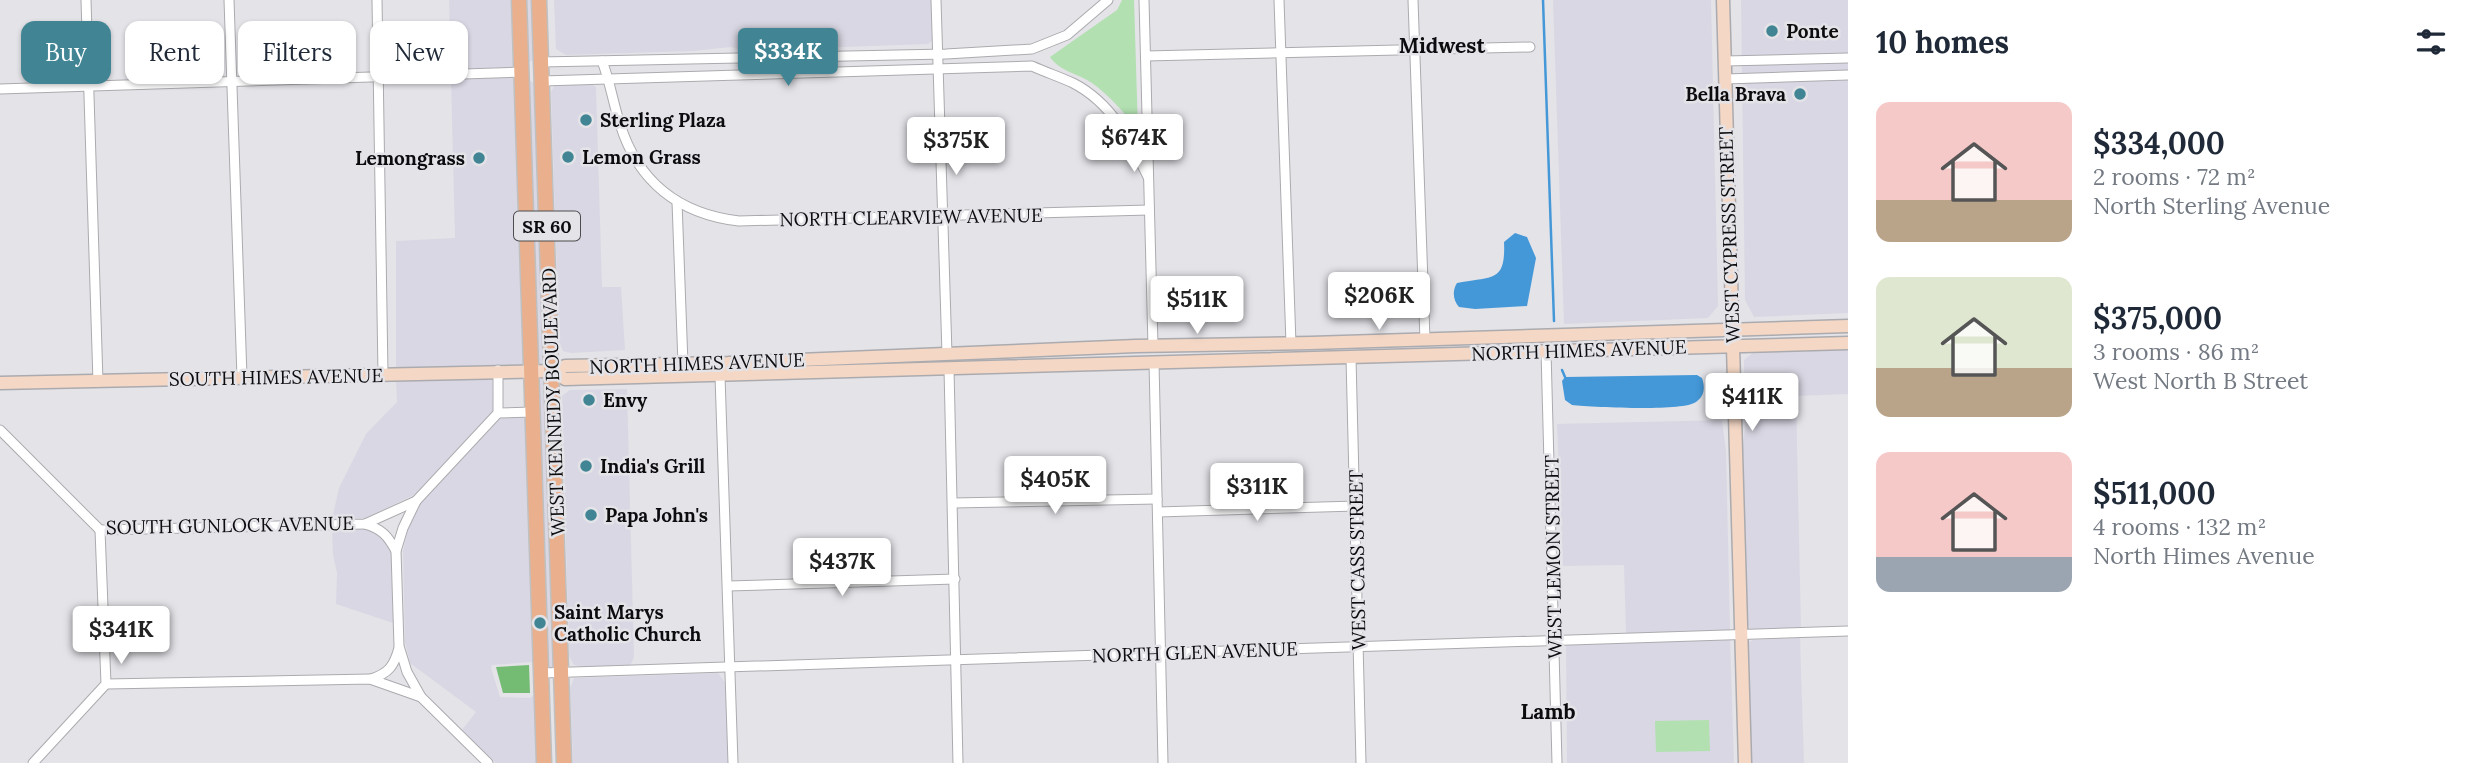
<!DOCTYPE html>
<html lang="en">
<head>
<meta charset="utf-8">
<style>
	body { margin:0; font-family:Lora,serif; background:#f2f2f3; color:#1f2937; height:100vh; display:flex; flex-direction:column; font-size:26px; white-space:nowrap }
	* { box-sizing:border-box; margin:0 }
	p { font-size:23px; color:#747a83 }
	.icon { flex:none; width:38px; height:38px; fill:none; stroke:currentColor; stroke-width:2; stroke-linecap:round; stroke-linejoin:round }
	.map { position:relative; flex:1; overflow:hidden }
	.side { display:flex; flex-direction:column; background:#fff; width:630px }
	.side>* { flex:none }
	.guide { position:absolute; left:21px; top:21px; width:665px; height:63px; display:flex; gap:14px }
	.price { position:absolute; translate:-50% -60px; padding:0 16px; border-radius:7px; background:#fff; color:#222; font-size:23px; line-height:46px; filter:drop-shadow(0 2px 4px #0008) }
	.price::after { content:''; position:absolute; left:50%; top:42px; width:21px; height:16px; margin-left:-10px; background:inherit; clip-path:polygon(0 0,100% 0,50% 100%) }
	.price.active { background:#418594; color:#fff }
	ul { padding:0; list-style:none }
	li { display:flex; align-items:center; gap:21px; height:175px; padding:0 28px }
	li span { display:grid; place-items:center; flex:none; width:196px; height:140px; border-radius:14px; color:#555 }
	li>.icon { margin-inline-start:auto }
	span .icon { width:84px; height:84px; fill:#fffc; stroke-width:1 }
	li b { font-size:30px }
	h2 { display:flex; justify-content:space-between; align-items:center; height:84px; padding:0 28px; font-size:30px }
	.chip { padding:0 24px; border-radius:14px; background:#fff; box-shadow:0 2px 5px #0004; font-size:24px; line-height:63px }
	.chip.active { background:#418594; color:#fff }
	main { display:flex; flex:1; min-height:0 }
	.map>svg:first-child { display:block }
	.built { fill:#d9d7e3; fill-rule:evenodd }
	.green { fill:#b2e0b1 }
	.forest { fill:#74bc74 }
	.water { fill:#4498d8 }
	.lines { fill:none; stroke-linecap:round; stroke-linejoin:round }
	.stream { stroke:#4498d8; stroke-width:2.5 }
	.street-casing { stroke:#ababaf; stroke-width:11 }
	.secondary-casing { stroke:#ababaf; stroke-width:15 }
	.primary-casing { stroke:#c0c0c0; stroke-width:17 }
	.street { stroke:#fff; stroke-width:9 }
	.secondary { stroke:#f4d7c5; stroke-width:12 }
	.primary { stroke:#eaaf8c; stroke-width:14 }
	.poi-dot { fill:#418594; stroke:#e4e3e8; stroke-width:2.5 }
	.labels { text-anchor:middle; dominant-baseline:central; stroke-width:5; stroke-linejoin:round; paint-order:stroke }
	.shield { fill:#e4e3e8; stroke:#4d4c4f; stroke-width:2 }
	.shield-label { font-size:18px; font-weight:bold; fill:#0c0c0e }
	.poi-label { font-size:19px; font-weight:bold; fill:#0c0c0e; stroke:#e4e3e8; text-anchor:start }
	.street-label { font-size:19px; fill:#0c0c0e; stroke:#e4e3e8 }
	.neighbourhood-label { font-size:21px; font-weight:bold; fill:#0c0c0e; stroke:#e4e3e8 }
</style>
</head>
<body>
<main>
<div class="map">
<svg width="1848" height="763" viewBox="0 0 1848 763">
	<rect width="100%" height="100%" fill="#e4e3e8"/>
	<!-- built -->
	<g class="built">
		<path d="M449 0H514L516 67 451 69Z"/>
		<path d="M525 0H533L535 59 527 63Z"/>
		<path d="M554 0H931L932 41 928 44 845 47 740 50 731 47 693 51 566 55 556 49Z"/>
		<path d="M1553 0H1711L1718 306 1708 318 1564 324Z"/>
		<path d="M1741 0H1848V313L1754 317 1745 300Z"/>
		<path d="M516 77 526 366 396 369V241L455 238 451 79Z"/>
		<path d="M528 80 537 84 546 366H538Z"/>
		<path d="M589 83 596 87 602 287H621L625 350 571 353 563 351 559 342 551 92 555 85Z"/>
		<path d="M1844 348 1848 351V394L1796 396 1801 629H1750L1746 619 1742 452 1745 427 1744 360 1754 352Z"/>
		<path d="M492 376 493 411 414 495 365 518 332 519 339 488 366 434 397 402 396 379Z"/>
		<path d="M538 376H546L556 668H547Z"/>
		<path d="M627 389 634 657 630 666 586 667 574 665 569 656 562 396 570 390Z"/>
		<path d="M528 417 539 763H496L462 730 476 712 410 663 405 642 403 551 408 529 421 503 501 418ZM532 662 534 665V695L530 698 500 697 491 668 492 665Z"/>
		<path d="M1722 420 1726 451 1730 630 1626 634 1624 565 1563 566 1557 424Z"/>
		<path d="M332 529H364L377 533 385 540 391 553 393 623 336 604 337 573 333 555Z"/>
		<path d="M1800 638 1804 763H1750L1749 642 1753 640Z"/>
		<path d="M1730 640 1734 763H1567L1566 645Z"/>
		<path d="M718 673 726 684 728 763H573L570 688 574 678Z"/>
	</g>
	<!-- green -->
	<g class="green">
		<path d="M1122 0H1134L1138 131C1125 113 1110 96 1092 83 1079 74 1059 71 1050 57L1117 10Z"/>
		<path d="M1709 720 1710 751 1656 752 1655 721Z"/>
	</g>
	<!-- forest -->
	<path class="forest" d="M529 665 530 693H503L496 667Z"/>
	<!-- water -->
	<g class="water">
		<path d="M1515 233 1527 237 1536 258 1527 306 1475 309 1459 307C1453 300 1452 291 1457 283 1491 276 1506 284 1504 242Z"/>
		<path d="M1697 375 1702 378C1705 387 1705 396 1696 402 1682 412 1593 407 1572 405L1565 400 1562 381 1565 377Z"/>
	</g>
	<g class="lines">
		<!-- stream -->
		<g class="stream">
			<path d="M1543 0 1554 321"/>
			<path d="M1562 370 1565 377"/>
		</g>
		<defs>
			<g id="street">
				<path d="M86 0 98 382"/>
				<path d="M229 0 242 377"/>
				<path d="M377 0 383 374"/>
				<path d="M936 0 947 354"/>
				<path d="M1144 0 1153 346"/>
				<path d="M1279 0 1291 344"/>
				<path d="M1413 0 1425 340"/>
				<path d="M1146 56 1530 47"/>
				<path d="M602 61C610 81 613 103 620 124 638 182 679 214 739 221L1149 210"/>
				<path d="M1725 61 1848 58"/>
				<path d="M541 62 946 54 1032 49 1067 35 1108 0"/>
				<path d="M1725 79 1848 75"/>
				<path d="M542 81 1032 66C1045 72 1060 77 1073 83 1112 103 1130 140 1148 177"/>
				<path d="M0 89 522 72"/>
				<path d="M677 202 683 364"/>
				<path d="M1546 351 1557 763"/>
				<path d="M1351 358 1361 763"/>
				<path d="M1154 362 1163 763"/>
				<path d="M949 369 958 763"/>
				<path d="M720 376 733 763"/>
				<path d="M498 413 533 412"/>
				<path d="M0 430 100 530 365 524 416 501 498 413V370"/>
				<path d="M416 501 403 528 396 551 399 646 407 672 421 697"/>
				<path d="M953 503 1157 499"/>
				<path d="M1158 512 1356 506"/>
				<path d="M365 524C382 529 388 536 396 551"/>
				<path d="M728 586 955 579"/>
				<path d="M542 673 1848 631"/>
				<path d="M371 679C389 673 394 666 399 648"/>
				<path d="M106 684 370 679 421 697 488 763"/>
				<path d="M33 763 106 684 100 530"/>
			</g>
			<g id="secondary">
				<path d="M1723 0 1745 763"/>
				<path d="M552 371 565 379 1848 343"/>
				<path d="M0 383 552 371 565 366 728 363 1136 346 1311 343 1848 326"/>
			</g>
			<g id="primary">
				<path d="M519 0 544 763"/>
				<path d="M539 0 564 763"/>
			</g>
		</defs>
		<!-- street casing -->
		<use href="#street" class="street-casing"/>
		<!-- secondary casing -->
		<use href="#secondary" class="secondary-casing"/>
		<!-- primary casing -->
		<use href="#primary" class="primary-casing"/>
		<!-- street -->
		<use href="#street" class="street"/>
		<!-- secondary -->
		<use href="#secondary" class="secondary"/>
		<!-- primary -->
		<use href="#primary" class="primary"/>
	</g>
	<!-- markers -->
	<g class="poi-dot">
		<circle cx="1772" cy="31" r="7"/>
		<circle cx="1800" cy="94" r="7"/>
		<circle cx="586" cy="120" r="7"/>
		<circle cx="568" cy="157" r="7"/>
		<circle cx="479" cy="158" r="7"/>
		<circle cx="589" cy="400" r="7"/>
		<circle cx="586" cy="466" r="7"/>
		<circle cx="591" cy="515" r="7"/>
		<circle cx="540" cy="623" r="7"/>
	</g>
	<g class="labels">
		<!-- shield labels -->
		<rect class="shield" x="514" y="211.5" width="66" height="29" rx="5"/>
		<g class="shield-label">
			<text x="547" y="226">SR 60</text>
		</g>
		<!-- poi labels -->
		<g class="poi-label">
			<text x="1786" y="31">Ponte</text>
			<text x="1786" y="94" text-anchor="end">Bella Brava</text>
			<text x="600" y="120">Sterling Plaza</text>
			<text x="582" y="157">Lemon Grass</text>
			<text x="465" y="158" text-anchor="end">Lemongrass</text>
			<text x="603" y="400">Envy</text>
			<text x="600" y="466">India's Grill</text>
			<text x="605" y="515">Papa John's</text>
			<text x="554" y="612">Saint Marys<tspan x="554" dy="22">Catholic Church</tspan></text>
		</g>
		<!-- street labels -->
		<g class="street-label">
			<text transform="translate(911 217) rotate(-1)">NORTH CLEARVIEW AVENUE</text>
			<text transform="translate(1729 235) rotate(-92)">WEST CYPRESS STREET</text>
			<text transform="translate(1579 350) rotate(-2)">NORTH HIMES AVENUE</text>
			<text transform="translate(697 363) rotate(-2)">NORTH HIMES AVENUE</text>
			<text transform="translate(276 377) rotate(-1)">SOUTH HIMES AVENUE</text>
			<text transform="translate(553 402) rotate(-92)">WEST KENNEDY BOULEVARD</text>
			<text transform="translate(230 525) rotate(-1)">SOUTH GUNLOCK AVENUE</text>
			<text transform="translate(1553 557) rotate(-91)">WEST LEMON STREET</text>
			<text transform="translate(1357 560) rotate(-91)">WEST CASS STREET</text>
			<text transform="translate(1195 652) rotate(-2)">NORTH GLEN AVENUE</text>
		</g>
		<!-- neighbourhood labels -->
		<g class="neighbourhood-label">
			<text x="1442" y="45">Midwest</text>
			<text x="1548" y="711">Lamb</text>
		</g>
	</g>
</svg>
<b class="price active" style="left:788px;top:88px">$334K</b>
<b class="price" style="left:1134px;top:174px">$674K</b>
<b class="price" style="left:956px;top:177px">$375K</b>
<b class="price" style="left:1379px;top:332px">$206K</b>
<b class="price" style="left:1197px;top:336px">$511K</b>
<b class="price" style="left:1752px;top:433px">$411K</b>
<b class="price" style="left:1055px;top:516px">$405K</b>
<b class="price" style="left:1257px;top:523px">$311K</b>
<b class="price" style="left:842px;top:598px">$437K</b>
<b class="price" style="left:121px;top:666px">$341K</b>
<div class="guide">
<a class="chip active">Buy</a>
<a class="chip">Rent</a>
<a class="chip">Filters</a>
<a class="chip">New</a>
</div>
</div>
<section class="side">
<h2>10 homes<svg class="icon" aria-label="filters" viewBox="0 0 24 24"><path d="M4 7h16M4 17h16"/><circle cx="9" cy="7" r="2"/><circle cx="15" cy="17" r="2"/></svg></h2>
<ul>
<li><span style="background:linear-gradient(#f6c9c9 70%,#b9a48a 0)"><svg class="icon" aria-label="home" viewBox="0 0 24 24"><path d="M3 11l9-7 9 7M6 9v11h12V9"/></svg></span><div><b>$334,000</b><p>2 rooms · 72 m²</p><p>North Sterling Avenue</p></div></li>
<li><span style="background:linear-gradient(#dfe7d0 65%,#b9a48a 0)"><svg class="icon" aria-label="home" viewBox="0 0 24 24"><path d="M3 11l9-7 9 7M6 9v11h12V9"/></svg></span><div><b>$375,000</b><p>3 rooms · 86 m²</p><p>West North B Street</p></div></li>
<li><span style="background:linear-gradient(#f6c9c9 75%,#9aa5b1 0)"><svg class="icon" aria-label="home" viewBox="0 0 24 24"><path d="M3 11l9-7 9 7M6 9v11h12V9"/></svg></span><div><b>$511,000</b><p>4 rooms · 132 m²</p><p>North Himes Avenue</p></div></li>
</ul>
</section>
</main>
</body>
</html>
